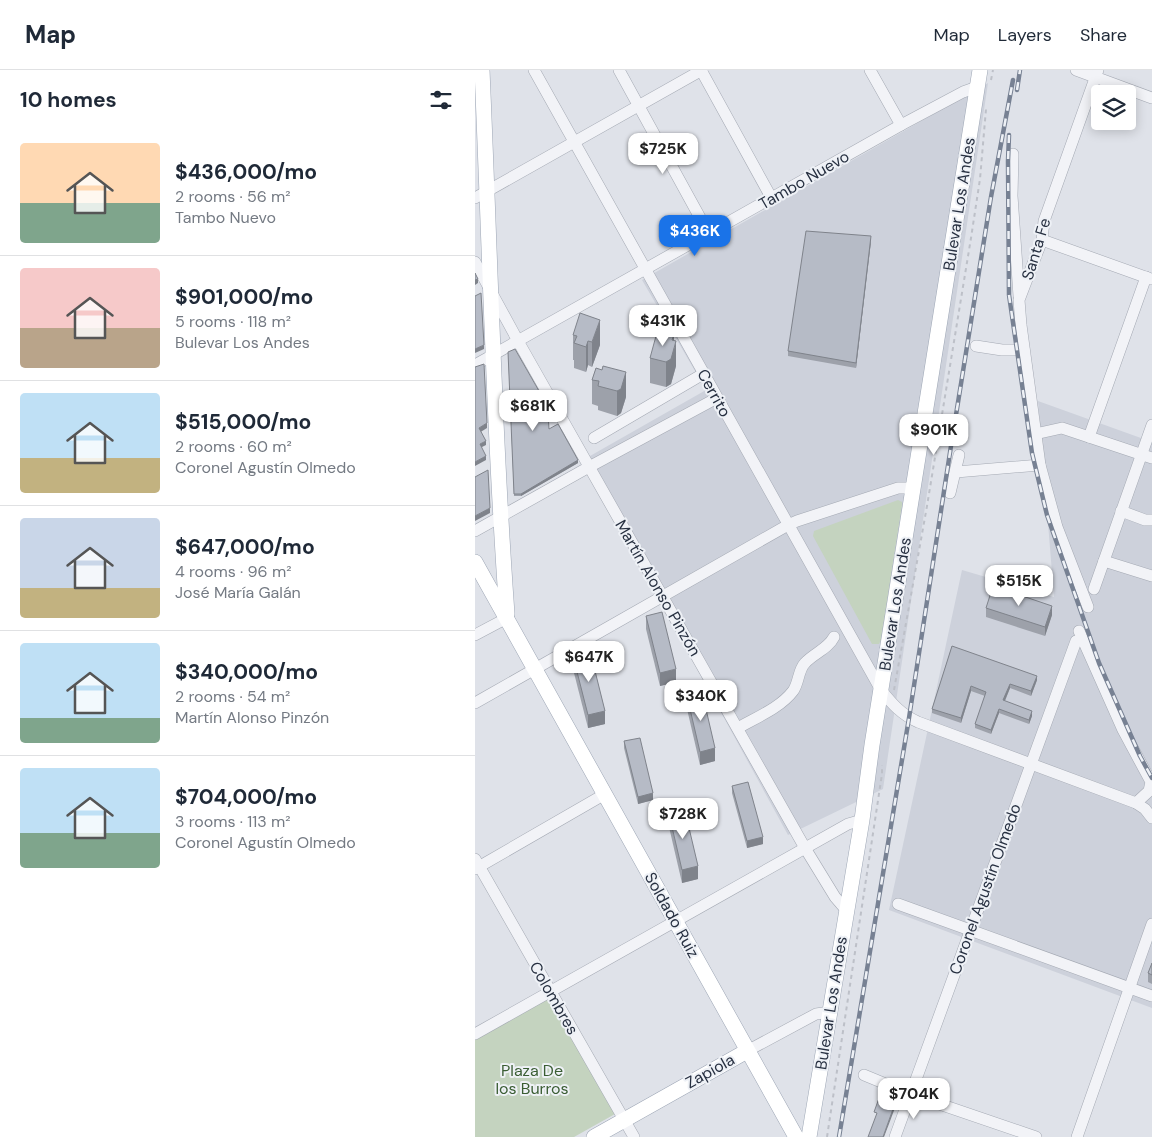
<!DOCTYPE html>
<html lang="en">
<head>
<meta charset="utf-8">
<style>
	body { margin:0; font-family:"DM Sans",sans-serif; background:#f2f2f3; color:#1f2937; height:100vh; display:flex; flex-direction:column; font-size:19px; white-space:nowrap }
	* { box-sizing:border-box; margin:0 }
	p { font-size:16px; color:#747a83 }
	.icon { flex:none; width:28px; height:28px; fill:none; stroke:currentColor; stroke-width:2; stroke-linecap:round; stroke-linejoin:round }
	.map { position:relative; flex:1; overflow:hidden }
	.details { display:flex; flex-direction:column; background:#fff; width:475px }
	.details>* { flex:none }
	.buttons { position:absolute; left:616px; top:15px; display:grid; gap:10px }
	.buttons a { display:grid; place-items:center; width:45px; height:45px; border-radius:5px; background:#fff; box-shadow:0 2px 12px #0003; font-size:25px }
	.price { position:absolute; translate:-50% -42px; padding:0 11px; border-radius:10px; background:#fff; color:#222; font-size:16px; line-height:32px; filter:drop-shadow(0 1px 2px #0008) }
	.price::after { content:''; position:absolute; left:50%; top:30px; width:15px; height:11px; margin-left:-8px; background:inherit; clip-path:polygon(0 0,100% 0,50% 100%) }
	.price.selected { background:#1a73e8; color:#fff }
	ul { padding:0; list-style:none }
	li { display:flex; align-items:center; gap:15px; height:125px; padding:0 20px }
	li+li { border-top:1px solid #e0e1e3 }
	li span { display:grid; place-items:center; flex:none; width:140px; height:100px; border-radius:5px; color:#555 }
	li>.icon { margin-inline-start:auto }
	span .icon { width:60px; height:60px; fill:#fffc; stroke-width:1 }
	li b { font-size:21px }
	h2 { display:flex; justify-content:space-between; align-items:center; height:60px; padding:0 20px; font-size:21px }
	header { display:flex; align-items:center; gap:30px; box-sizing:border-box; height:70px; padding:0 25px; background:#fff; border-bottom:1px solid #e0e1e3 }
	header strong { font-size:24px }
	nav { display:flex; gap:28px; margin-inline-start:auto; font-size:18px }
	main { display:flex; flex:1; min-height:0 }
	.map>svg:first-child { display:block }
	.built { fill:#cdd1db }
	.green { fill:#c4d3bf }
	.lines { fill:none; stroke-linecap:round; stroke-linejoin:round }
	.minor-casing { stroke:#a4a9b3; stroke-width:12 }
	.major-casing { stroke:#9da6b5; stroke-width:16 }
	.path { stroke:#bdc0c8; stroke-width:2; stroke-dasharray:4 4; stroke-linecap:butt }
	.minor { stroke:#f2f3f7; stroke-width:11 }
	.major { stroke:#fff; stroke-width:15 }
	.rail-casing { stroke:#778193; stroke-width:4.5 }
	.rail { stroke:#eef1f6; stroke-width:2.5; stroke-dasharray:8; stroke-linecap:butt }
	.wall { fill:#9da1aa }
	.shaded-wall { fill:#7f838b }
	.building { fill:#b6bbc6; stroke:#7f838b }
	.labels { text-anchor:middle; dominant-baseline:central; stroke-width:4; stroke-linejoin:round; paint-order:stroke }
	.street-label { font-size:16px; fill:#273041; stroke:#eef1f6 }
	.park-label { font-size:16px; fill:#3a5d33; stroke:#eef1f6 }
</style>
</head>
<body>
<header>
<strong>Map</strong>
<nav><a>Map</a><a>Layers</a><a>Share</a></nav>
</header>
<main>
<section class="details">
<h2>10 homes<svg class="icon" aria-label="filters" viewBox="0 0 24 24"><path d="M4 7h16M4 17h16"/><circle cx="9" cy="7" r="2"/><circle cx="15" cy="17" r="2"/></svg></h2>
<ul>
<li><span style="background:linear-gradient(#ffd9b3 60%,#7fa58c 0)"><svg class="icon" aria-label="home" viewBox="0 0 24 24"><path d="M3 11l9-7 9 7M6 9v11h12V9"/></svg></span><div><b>$436,000/mo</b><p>2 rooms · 56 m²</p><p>Tambo Nuevo</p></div></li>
<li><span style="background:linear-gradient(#f6c9c9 60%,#b9a48a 0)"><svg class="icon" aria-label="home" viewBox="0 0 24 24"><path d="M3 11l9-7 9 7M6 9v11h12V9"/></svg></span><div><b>$901,000/mo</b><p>5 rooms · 118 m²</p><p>Bulevar Los Andes</p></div></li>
<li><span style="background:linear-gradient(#bfe0f5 65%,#c2b280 0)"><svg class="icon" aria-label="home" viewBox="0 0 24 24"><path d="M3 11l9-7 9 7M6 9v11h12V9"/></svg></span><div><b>$515,000/mo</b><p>2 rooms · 60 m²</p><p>Coronel Agustín Olmedo</p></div></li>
<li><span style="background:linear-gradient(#c9d6e8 70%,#c2b280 0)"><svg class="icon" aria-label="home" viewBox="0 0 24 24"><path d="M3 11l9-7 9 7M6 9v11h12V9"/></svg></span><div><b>$647,000/mo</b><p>4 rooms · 96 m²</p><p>José María Galán</p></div></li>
<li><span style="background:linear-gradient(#bfe0f5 75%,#7fa58c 0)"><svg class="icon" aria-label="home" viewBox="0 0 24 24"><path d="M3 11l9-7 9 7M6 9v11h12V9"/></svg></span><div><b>$340,000/mo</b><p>2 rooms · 54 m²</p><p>Martín Alonso Pinzón</p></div></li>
<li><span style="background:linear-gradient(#bfe0f5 65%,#7fa58c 0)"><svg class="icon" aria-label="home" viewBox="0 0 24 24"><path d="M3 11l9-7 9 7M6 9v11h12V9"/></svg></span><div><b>$704,000/mo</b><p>3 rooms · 113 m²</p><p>Coronel Agustín Olmedo</p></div></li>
</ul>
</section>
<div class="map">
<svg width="677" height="1067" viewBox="0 0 677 1067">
	<rect width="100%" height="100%" fill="#dfe2e9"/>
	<!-- built -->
	<g class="built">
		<path d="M513 13 408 719 313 765 108 390 231 320 167 210Z"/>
		<path d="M563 331 677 372V938L414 840 487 500 579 527Z"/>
	</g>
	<!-- green -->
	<g class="green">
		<path d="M423 430 427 432V435L406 570 404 574H397L338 466 339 461Z"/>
		<path d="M75 926 140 1044 99 1067H0V969Z"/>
	</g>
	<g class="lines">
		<defs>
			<g id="minor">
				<path d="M59 0 406 620C417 634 427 645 443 652L661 733 670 739 677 748"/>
				<path d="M144 0 234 164"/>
				<path d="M226 0 297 129"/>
				<path d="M395 0 426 55"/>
				<path d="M601 0 677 28"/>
				<path d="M538 84 537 126 544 226"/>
				<path d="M0 128 227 0"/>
				<path d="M567 170 676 209"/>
				<path d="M0 192 43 271 330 778 360 827 372 841"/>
				<path d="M501 276 527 280H549"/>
				<path d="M0 295 426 55 488 22 502 17"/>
				<path d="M560 364 587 358 677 388"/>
				<path d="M614 367 671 207"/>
				<path d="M119 368 228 304"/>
				<path d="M481 402 565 395"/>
				<path d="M475 423 484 385"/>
				<path d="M646 441 670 450H677"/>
				<path d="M0 461 114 397 242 328"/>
				<path d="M629 491 677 506"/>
				<path d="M619 519 677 355"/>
				<path d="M613 537 582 457 565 395 546 255 544 230 567 170 569 151 623 0"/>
				<path d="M604 561 648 660 676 712 674 721 661 733"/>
				<path d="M0 565 32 548"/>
				<path d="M0 633 313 455 322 451 423 418H438"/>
				<path d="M263 658C282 647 305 638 318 621 324 613 323 600 330 593 339 583 353 579 359 567"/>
				<path d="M0 789 159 1067"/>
				<path d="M0 799 130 724"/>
				<path d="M423 834 677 926"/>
				<path d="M0 964 373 754 387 750"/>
				<path d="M272 981 341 944 355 942"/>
				<path d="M389 1005 435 1024 561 1067"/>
				<path d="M420 1067 601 571"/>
				<path d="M602 1067 677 854"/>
			</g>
			<g id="major">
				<path d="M7 0C15 182 19 363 32 544"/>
				<path d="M0 492 321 1067"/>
				<path d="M119 1067 272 981"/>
				<path d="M334 1067 387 750 397 675 505 0"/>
			</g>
		</defs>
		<!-- minor casing -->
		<use href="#minor" class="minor-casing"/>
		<!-- major casing -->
		<use href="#major" class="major-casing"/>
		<!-- path -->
		<g class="path">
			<path d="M516 10 518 0"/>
			<path d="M419 620 452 436 496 168 505 109 511 39"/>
			<path d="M352 1067 407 704V695"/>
		</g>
		<!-- minor -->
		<use href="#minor" class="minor"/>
		<!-- major -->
		<use href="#major" class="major"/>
		<defs>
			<g id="rail">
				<path d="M542 20 545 0"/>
				<path d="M534 65 533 91 534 225 557 383 572 445 624 593 665 686 677 708"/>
				<path d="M364 1067 434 648 476 376 516 127 538 10"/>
			</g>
		</defs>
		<!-- rail casing -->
		<use href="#rail" class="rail-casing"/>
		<!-- rail -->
		<use href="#rail" class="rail"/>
	</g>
	<!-- wall -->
	<g class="wall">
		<path d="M396 171 381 298 313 286V281Z"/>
		<path d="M98 265 125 275 117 297 113 295 111 302 99 298V290H98Z"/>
		<path d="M199 271 201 296 196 314 191 317 175 313V288Z"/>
		<path d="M33 282 76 344 73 346 74 359 103 393 46 426H39Z"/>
		<path d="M121 298 151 327 146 343 142 346 123 340V336L117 334V310Z"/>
		<path d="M511 538 577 545 570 566 511 547Z"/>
		<path d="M171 546 201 612 185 616 171 559Z"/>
		<path d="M477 576 562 610 556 626 535 618 530 631 557 646 554 654 524 643 516 664 500 658V654L510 626 496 621 486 653 457 643V639Z"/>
		<path d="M98 586 130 654 113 658 98 599Z"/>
		<path d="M212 626 240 691 225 695 212 639Z"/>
		<path d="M149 671 178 730 163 734 149 678Z"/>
		<path d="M257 716 288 774 272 778 257 723Z"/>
		<path d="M194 744 223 809 207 813 194 757Z"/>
		<path d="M677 893V914L673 912V903Z"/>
	</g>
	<!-- shaded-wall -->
	<g class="shaded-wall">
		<path d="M396 166V171L381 298V293Z"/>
		<path d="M3 209V213L0 215V210Z"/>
		<path d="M125 250V275L117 297V272Z"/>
		<path d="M199 264V279L201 271V296L196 314 191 317V292Z"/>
		<path d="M113 271V295L111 302V277Z"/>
		<path d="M9 275V279L0 283V279Z"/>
		<path d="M151 302V327L146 343 142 346V321Z"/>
		<path d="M12 353V358L4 363V358Z"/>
		<path d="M11 371V375L5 378V374Z"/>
		<path d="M11 386V390L0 396V392Z"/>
		<path d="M103 390V393L46 426V424Z"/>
		<path d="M15 438V443L0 451V446Z"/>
		<path d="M577 536V545L570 566V557Z"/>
		<path d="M201 599V612L185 616V603Z"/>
		<path d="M562 606V610L556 626V621Z"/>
		<path d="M535 614V618L528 635V630Z"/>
		<path d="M496 616V621L486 653V648Z"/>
		<path d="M524 639V643L516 664V660Z"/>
		<path d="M130 641V654L113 658V645Z"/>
		<path d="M557 641V646L554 654V650Z"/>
		<path d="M240 678V691L225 695V682Z"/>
		<path d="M178 723V730L163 734V727Z"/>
		<path d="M288 767V774L272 778V771Z"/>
		<path d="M223 796V809L207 813V800Z"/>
		<path d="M423 1025V1030L409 1067H408Z"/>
	</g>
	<!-- building -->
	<g class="building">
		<path d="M331 161 396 166 381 293 313 281Z"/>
		<path d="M0 203 3 209 0 210Z"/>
		<path d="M6 223 9 275 0 279V226Z"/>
		<path d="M105 243 125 250 117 272 113 271 111 277 99 273 102 266 98 265Z"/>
		<path d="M187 260 199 264 197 270 201 271 196 289 191 292 175 288 181 266 185 267Z"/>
		<path d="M40 279 76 342 73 343 74 359 83 354 103 390 46 424H39L33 282Z"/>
		<path d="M9 294 12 353 4 358 11 371 5 374 11 386 0 392V297Z"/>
		<path d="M128 296 151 302 146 319 142 321 123 316 124 311 117 310 121 298 127 300Z"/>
		<path d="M13 400 15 438 0 446V407Z"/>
		<path d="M518 516 577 536 570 557 511 538Z"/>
		<path d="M187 542 201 599 185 603 171 546Z"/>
		<path d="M477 576 562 606 556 621 535 614 528 630 557 641 554 650 524 639 516 660 500 654 511 622 496 616 486 648 457 639Z"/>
		<path d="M115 581 130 641 113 645 98 586Z"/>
		<path d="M227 622 240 678 225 682 212 626Z"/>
		<path d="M165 668 178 723 163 727 149 671Z"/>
		<path d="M273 712 288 767 272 771 257 716Z"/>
		<path d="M210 741 223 796 207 800 194 744Z"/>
		<path d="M677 893V905L673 903Z"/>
		<path d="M407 1020 423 1025 408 1067H393L402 1043 399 1042Z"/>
	</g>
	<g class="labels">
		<!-- street labels -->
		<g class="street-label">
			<text transform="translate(329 110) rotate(-30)">Tambo Nuevo</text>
			<text transform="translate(484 134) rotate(-81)">Bulevar Los Andes</text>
			<text transform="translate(561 179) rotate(-73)">Santa Fe</text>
			<text transform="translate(239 323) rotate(61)">Cerrito</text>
			<text transform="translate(183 518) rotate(60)">Martín Alonso Pinzón</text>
			<text transform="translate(420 534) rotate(-81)">Bulevar Los Andes</text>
			<text transform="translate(510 819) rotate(-70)">Coronel Agustín Olmedo</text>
			<text transform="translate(197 845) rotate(61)">Soldado Ruiz</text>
			<text transform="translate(79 928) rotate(60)">Colombres</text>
			<text transform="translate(356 933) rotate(-81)">Bulevar Los Andes</text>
			<text transform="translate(235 1001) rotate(-29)">Zapiola</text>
		</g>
		<!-- park labels -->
		<g class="park-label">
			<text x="57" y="1000">Plaza De<tspan x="57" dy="18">los Burros</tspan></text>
		</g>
	</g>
</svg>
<div class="buttons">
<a><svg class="icon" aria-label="layers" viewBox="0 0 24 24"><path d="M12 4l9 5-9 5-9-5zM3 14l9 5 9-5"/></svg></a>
</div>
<b class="price" style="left:188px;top:105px">$725K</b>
<b class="price selected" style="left:220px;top:187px">$436K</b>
<b class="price" style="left:188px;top:277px">$431K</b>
<b class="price" style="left:58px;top:362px">$681K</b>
<b class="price" style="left:459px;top:386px">$901K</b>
<b class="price" style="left:544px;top:537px">$515K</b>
<b class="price" style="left:114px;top:613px">$647K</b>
<b class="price" style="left:226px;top:652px">$340K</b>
<b class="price" style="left:208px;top:770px">$728K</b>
<b class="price" style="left:439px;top:1050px">$704K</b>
</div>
</main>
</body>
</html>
